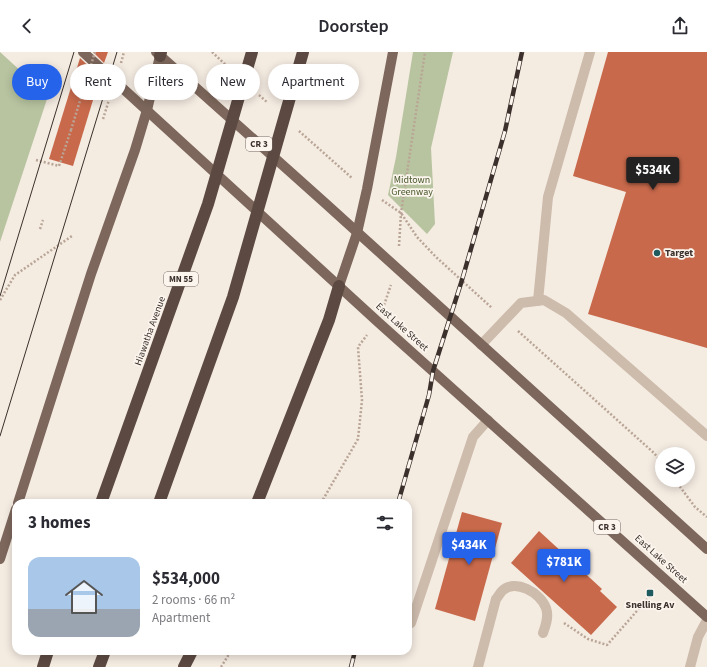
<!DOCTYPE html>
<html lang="en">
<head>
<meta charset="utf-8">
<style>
	body { margin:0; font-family:"Source Sans 3",sans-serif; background:#f7f7f7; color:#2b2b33; height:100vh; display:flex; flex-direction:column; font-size:15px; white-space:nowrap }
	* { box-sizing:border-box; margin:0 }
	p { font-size:13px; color:#7c7c81 }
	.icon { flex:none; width:22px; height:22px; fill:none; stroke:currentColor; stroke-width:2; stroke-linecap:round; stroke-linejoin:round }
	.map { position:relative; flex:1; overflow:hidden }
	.sheet { position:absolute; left:12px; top:447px; width:400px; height:156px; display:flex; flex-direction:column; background:#fff; border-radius:12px; box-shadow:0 2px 10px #0003 }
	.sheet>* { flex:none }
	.top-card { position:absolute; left:12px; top:12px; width:400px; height:36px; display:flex; gap:8px }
	.buttons { position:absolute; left:655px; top:395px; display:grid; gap:8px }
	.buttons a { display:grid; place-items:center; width:40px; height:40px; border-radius:50%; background:#fff; box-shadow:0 2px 10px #0003; font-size:20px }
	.price { position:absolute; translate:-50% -34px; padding:0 9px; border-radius:4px; background:#2563eb; color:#fff; font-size:13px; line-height:26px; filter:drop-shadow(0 1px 2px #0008) }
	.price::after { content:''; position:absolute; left:50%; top:24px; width:12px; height:9px; margin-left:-6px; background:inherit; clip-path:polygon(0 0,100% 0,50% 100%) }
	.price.on { background:#222; color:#fff }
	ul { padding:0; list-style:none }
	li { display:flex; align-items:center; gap:12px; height:100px; padding:0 16px }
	li span { display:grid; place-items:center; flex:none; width:112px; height:80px; border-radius:12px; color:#555 }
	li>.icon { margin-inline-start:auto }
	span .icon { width:48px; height:48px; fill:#fffc; stroke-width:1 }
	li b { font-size:17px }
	h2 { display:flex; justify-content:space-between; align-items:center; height:48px; padding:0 16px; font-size:17px }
	.chip { padding:0 14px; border-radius:18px; background:#fff; box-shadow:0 2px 10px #0003; font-size:14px; line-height:36px }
	.chip.on { background:#2563eb; color:#fff }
	header { display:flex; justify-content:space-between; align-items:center; height:52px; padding:0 16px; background:#fff; font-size:18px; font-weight:600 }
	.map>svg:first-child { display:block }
	.green { fill:#b8c4a0 }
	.building { fill:#c8694b }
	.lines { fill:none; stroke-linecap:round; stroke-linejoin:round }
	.path { stroke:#b9a596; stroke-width:2.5; stroke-dasharray:2 2; stroke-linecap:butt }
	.minor { stroke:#cdbbac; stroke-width:10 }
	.major { stroke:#7d675c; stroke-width:10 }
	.highway { stroke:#5c4a42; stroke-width:12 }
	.tram { stroke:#3b302b; stroke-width:1 }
	.rail-casing { stroke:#3b302b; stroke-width:4.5 }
	.rail { stroke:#fbf5ee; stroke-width:3; stroke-dasharray:9; stroke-linecap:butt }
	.path-bridge { stroke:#b9a596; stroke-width:2.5; stroke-dasharray:2 2; stroke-linecap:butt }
	.highway-bridge { stroke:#5c4a42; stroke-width:12 }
	.poi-dot { fill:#1f5a5e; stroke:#fbf5ee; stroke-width:1.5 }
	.labels { text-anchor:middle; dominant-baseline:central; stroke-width:3.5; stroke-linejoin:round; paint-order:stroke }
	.shield { fill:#fbf5ee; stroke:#756b66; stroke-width:1 }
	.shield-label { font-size:9px; font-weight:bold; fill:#3b302b }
	.park-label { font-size:10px; fill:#4a5a2e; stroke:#fbf5ee }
	.poi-label { font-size:10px; font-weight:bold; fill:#3b302b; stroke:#fbf5ee; text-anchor:start }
	.street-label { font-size:10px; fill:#3b302b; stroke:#fbf5ee }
</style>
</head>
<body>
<header><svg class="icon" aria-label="back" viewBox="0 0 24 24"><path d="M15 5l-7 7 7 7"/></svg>Doorstep<svg class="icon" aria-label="share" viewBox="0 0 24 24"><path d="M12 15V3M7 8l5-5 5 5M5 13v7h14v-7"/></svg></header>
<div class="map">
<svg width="707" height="615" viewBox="0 0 707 615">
	<rect width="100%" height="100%" fill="#f4ebe1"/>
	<!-- green -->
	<g class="green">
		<path d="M0 0 48 44 0 190Z"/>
		<path d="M413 0H453L431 96 435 172 427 182 388 143 396 105Z"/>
	</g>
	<!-- building -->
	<g class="building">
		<path d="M93 0H108L104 11Z"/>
		<path d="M608 0H707V296L588 262 626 140 573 124Z"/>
		<path d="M80 6 100 25 73 114 49 107Z"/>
		<path d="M462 460 502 471 475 569 435 557Z"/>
		<path d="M539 479 602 537 600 539 617 555 591 583 511 511Z"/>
	</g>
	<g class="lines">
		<!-- path -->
		<g class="path">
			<path d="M212 0 228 15"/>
			<path d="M121 11 124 0"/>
			<path d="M259 43 268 51"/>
			<path d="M103 67 109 48"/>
			<path d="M299 79 352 126"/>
			<path d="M36 108 59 114 71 78"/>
			<path d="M382 148 401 161 417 185 436 205 492 256"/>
			<path d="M40 177 43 168"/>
			<path d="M399 194 401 161 425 0"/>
			<path d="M0 248 15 223 72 184"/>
			<path d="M384 253 391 233"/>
			<path d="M518 279 654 401 662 411"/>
			<path d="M675 428 695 455 707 465"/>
			<path d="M321 451 358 387 362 348 358 295 367 283"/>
			<path d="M564 571 588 587 607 593 651 543"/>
			<path d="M221 615 231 599"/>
		</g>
		<!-- minor -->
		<g class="minor">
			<path d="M538 249 548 145 590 0"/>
			<path d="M481 293 521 251 544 248 566 261 707 384"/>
			<path d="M411 571 473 385 488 368"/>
			<path d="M478 615 496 547C498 545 500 541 502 539 515 526 541 541 546 556 549 564 546 573 543 581"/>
			<path d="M690 615 698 585 707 568"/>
		</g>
		<!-- major -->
		<g class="major">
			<path d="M83 0 378 270 707 565"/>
			<path d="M156 0 325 151 707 497"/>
			<path d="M339 234 357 181 367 137 393 0"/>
			<path d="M18 451 91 222 135 98 147 58 160 4"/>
			<path d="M0 507 16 457"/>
		</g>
		<!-- highway -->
		<g class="highway">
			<path d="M160 4 161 0"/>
			<path d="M257 451 329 268 339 234"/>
			<path d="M43 615 48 599"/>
			<path d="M99 615 105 599"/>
			<path d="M184 615 192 599"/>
		</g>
		<!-- tram -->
		<g class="tram">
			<path d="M0 244 74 0"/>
			<path d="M0 384 117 0"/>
		</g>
		<defs>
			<g id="rail">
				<path d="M398 451 429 343 433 319 462 228 505 79 522 0"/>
				<path d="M351 615 355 599"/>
			</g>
		</defs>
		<!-- rail casing -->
		<use href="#rail" class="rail-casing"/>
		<!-- rail -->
		<use href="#rail" class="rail"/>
		<!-- path-bridge -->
		<path class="path-bridge" d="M71 78 95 0"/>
		<!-- highway-bridge -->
		<g class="highway-bridge">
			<path d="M101 451 208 152 252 0"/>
			<path d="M159 451 233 245 303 0"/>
		</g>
	</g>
	<!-- markers -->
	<g class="poi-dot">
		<circle cx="657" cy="201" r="4"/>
		<rect x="646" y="537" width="8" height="8" rx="2"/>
	</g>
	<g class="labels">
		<!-- shield labels -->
		<g class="shield">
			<rect x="246" y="85" width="26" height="14" rx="3"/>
			<rect x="164" y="220" width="34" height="14" rx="3"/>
			<rect x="594" y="468" width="26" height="14" rx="3"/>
		</g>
		<g class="shield-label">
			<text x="259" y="92">CR 3</text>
			<text x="181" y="227">MN 55</text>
			<text x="607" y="475">CR 3</text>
		</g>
		<!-- park labels -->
		<g class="park-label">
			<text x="412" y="128">Midtown<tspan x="412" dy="12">Greenway</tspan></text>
		</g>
		<!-- poi labels -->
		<g class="poi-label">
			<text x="665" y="201">Target</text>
			<text x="650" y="553" text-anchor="middle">Snelling Av</text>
		</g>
		<!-- street labels -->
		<g class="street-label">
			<text transform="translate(402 275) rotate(42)">East Lake Street</text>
			<text transform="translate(150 279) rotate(-70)">Hiawatha Avenue</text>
			<text transform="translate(661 507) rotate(42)">East Lake Street</text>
		</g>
	</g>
</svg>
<div class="buttons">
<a><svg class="icon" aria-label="layers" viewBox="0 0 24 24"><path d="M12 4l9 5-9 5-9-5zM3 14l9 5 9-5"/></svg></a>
</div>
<b class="price on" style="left:653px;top:139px">$534K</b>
<b class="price" style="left:469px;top:514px">$434K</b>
<b class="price" style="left:564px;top:531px">$781K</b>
<div class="top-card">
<a class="chip on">Buy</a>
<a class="chip">Rent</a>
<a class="chip">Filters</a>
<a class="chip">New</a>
<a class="chip">Apartment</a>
</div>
<section class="sheet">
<h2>3 homes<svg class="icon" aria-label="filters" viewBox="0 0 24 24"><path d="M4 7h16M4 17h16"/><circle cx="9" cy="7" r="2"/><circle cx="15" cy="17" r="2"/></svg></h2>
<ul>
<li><span style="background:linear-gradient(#a9c7e8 65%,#9aa5b1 0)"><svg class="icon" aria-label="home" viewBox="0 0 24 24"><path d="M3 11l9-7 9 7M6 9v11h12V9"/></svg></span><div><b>$534,000</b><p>2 rooms · 66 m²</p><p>Apartment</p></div></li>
</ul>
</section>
</div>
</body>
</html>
